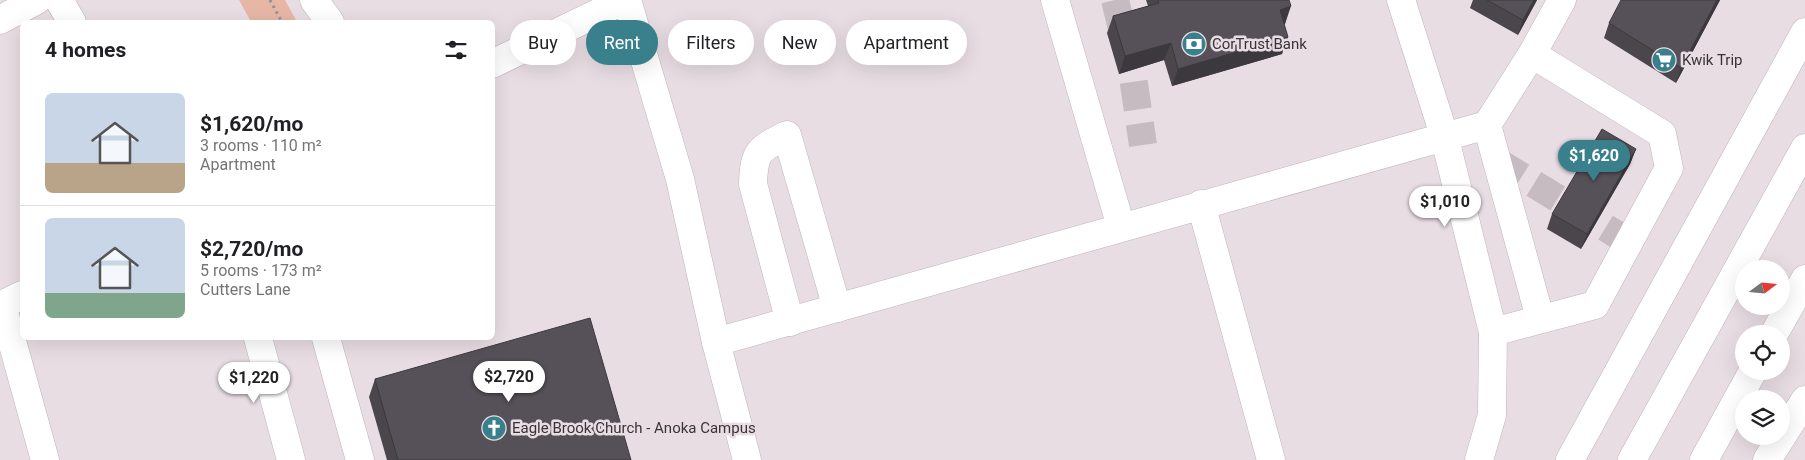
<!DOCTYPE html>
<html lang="en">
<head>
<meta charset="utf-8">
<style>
	body { margin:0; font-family:Roboto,sans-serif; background:#f6f6f6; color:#202124; height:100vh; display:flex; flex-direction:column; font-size:19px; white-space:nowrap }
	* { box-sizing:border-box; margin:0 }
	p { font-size:16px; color:#757577 }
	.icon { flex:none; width:28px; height:28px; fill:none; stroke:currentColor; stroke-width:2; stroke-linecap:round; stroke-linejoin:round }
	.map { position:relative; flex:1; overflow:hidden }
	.details { position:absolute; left:20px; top:20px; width:475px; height:320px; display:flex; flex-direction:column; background:#fff; border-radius:8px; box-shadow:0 5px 20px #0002 }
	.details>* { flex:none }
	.guide { position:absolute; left:510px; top:20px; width:475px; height:45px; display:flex; gap:10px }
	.needle { width:32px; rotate:74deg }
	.buttons { position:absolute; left:1735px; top:260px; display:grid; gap:10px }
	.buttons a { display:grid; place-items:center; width:55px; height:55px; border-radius:50%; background:#fff; box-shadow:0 5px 20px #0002; font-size:25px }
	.price { position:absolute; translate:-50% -42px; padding:0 11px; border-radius:18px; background:#fff; color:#222; font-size:16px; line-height:32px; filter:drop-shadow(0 1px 2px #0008) }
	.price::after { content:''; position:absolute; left:50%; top:30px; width:15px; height:11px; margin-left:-8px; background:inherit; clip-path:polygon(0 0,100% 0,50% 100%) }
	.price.selected { background:#3a808c; color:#fff }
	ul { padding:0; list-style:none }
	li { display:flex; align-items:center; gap:15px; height:125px; padding:0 25px }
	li+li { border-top:1px solid #e0e0e0 }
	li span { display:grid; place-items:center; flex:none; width:140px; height:100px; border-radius:8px; color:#555 }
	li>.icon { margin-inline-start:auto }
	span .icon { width:60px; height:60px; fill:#fffc; stroke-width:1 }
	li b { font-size:21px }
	h2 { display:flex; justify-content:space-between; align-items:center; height:60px; padding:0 25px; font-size:21px }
	.chip { padding:0 18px; border-radius:22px; background:#fff; box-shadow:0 5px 20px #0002; font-size:18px; line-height:45px }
	.chip.selected { background:#3a808c; color:#fff }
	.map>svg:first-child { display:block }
	.green { fill:#e7b7a6 }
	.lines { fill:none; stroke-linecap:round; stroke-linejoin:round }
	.minor-tunnel { stroke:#c5bbc0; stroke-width:28; stroke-dasharray:28 14; stroke-linecap:butt }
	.minor-casing { stroke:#bfb4ba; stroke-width:29 }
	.highway-casing { stroke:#bfb4ba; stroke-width:29 }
	.path { stroke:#968f93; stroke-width:3; stroke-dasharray:2.5 4; stroke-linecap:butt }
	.minor { stroke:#fff; stroke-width:28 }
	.highway { stroke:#fff; stroke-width:28 }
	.wall { fill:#4a464c }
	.shaded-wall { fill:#3c393e }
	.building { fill:#565158; stroke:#3c393e }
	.labels { text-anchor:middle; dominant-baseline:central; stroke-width:5; stroke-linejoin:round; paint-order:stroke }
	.poi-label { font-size:15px; fill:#383436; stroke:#e8dde3; text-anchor:start }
</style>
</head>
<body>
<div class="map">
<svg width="1805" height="460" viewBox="0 0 1805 460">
	<rect width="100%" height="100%" fill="#e8dde3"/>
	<!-- green -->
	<path class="green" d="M239 0H285L297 22H251Z"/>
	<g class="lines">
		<!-- minor-tunnel -->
		<g class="minor-tunnel">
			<path d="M1115 0 1132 70 1143 145"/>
			<path d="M1498 162 1629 242"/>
		</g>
		<defs>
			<g id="minor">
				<path d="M59 0 72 22"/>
				<path d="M314 0 330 22"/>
				<path d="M627 0 680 179 716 342 747 460"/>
				<path d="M1055 0 1121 227"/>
				<path d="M1401 0 1444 135 1493 332 1492 415 1479 460"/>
				<path d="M0 20 37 0"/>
				<path d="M492 64 625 0"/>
				<path d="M1487 125 1540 318"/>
				<path d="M1201 204 1271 460"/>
				<path d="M2 305 45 460"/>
				<path d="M0 306 22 295"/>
				<path d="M790 322 753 184C754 151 759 149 787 135L837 308"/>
				<path d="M1493 332 1595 305 1669 168 1662 134 1532 54"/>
				<path d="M258 338 291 460"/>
				<path d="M326 338 360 460"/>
				<path d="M716 342 1487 125 1532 54 1562 0"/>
			</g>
			<g id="highway">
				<path d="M1774 334 1805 279"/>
				<path d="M1570 460 1805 32"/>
				<path d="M1632 460 1805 148"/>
				<path d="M1704 460 1753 371"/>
				<path d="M1767 460 1805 400"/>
			</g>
		</defs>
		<!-- minor casing -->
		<use href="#minor" class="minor-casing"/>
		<!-- highway casing -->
		<use href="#highway" class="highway-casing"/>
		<!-- path -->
		<path class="path" d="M270 0 282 22"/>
		<!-- minor -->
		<use href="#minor" class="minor"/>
		<!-- highway -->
		<use href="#highway" class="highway"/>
	</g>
	<!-- wall -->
	<g class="wall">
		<path d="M1146 0H1289L1285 24H1284L1282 54 1172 86 1164 60 1119 74 1107 33 1113 16 1148 6Z"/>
		<path d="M1473 0H1537L1518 35 1470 8Z"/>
		<path d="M1720 0 1676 83 1604 38 1609 23Z"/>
		<path d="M1636 149 1630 164 1581 249 1547 229 1552 214Z"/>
		<path d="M375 379 631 460H387L369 397Z"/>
	</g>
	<!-- shaded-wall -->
	<g class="shaded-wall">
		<path d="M1534 0H1537L1518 35 1523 20Z"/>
		<path d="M1717 0H1720L1676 83 1681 68Z"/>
		<path d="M1291 6 1285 24 1274 27 1280 10Z"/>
		<path d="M1288 37 1282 54 1172 86 1178 69Z"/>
		<path d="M1171 43 1164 60 1119 74 1125 56Z"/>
		<path d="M1636 149 1630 164 1581 249 1587 234Z"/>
	</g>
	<!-- building -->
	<g class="building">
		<path d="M1158 0H1289L1291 6 1280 10 1288 37 1178 69 1171 43 1125 56 1113 16 1159 3Z"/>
		<path d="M1487 0H1534L1523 20Z"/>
		<path d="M1621 0H1717L1681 68 1609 23Z"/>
		<path d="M1602 129 1636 149 1587 234 1552 214Z"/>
		<path d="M590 318 631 460H398L375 379Z"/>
	</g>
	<!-- icons -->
	<defs>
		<symbol id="bank-disc" viewBox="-11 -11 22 22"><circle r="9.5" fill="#3a808c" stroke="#e8dde3"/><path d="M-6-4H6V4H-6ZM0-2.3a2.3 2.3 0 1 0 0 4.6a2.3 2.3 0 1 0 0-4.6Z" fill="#fff"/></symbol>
		<symbol id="supermarket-disc" viewBox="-11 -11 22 22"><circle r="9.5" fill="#3a808c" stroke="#e8dde3"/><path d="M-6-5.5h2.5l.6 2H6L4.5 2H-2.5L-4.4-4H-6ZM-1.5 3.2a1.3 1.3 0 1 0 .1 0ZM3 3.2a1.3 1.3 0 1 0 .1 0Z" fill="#fff"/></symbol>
		<symbol id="church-disc" viewBox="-11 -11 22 22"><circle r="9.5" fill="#3a808c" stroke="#e8dde3"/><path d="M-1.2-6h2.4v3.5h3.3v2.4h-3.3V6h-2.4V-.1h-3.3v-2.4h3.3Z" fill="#fff"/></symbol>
	</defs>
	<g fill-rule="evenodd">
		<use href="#bank-disc" x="1180" y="30" width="28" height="28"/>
		<use href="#supermarket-disc" x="1650" y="46" width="28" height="28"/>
		<use href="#church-disc" x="480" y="414" width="28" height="28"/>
	</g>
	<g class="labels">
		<!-- poi labels -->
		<g class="poi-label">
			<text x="1212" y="44">CorTrust Bank</text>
			<text x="1682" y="60">Kwik Trip</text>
			<text x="512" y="428">Eagle Brook Church - Anoka Campus</text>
		</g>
	</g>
</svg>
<div class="buttons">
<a><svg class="needle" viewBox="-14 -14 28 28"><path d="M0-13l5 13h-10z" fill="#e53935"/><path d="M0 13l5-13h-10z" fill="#757577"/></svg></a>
<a><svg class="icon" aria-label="locate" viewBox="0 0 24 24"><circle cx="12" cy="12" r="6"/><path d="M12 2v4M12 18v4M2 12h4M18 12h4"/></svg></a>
<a><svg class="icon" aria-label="layers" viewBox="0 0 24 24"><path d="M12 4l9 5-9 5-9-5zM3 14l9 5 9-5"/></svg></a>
</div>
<b class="price selected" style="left:1594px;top:182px">$1,620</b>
<b class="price" style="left:1445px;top:228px">$1,010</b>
<b class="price" style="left:509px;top:403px">$2,720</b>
<b class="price" style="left:254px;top:404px">$1,220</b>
<div class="guide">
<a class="chip">Buy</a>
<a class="chip selected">Rent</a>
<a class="chip">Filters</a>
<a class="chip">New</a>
<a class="chip">Apartment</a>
</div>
<section class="details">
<h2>4 homes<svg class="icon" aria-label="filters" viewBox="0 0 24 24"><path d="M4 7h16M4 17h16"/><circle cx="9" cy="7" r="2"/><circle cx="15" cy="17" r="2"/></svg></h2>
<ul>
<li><span style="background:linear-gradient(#c9d6e8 70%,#b9a48a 0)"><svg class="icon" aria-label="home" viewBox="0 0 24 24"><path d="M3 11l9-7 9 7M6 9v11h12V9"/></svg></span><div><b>$1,620/mo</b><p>3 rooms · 110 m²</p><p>Apartment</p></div></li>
<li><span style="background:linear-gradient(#c9d6e8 75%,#7fa58c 0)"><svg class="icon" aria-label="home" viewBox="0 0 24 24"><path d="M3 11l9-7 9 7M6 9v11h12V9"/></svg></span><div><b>$2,720/mo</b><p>5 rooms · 173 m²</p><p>Cutters Lane</p></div></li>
</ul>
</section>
</div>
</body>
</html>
